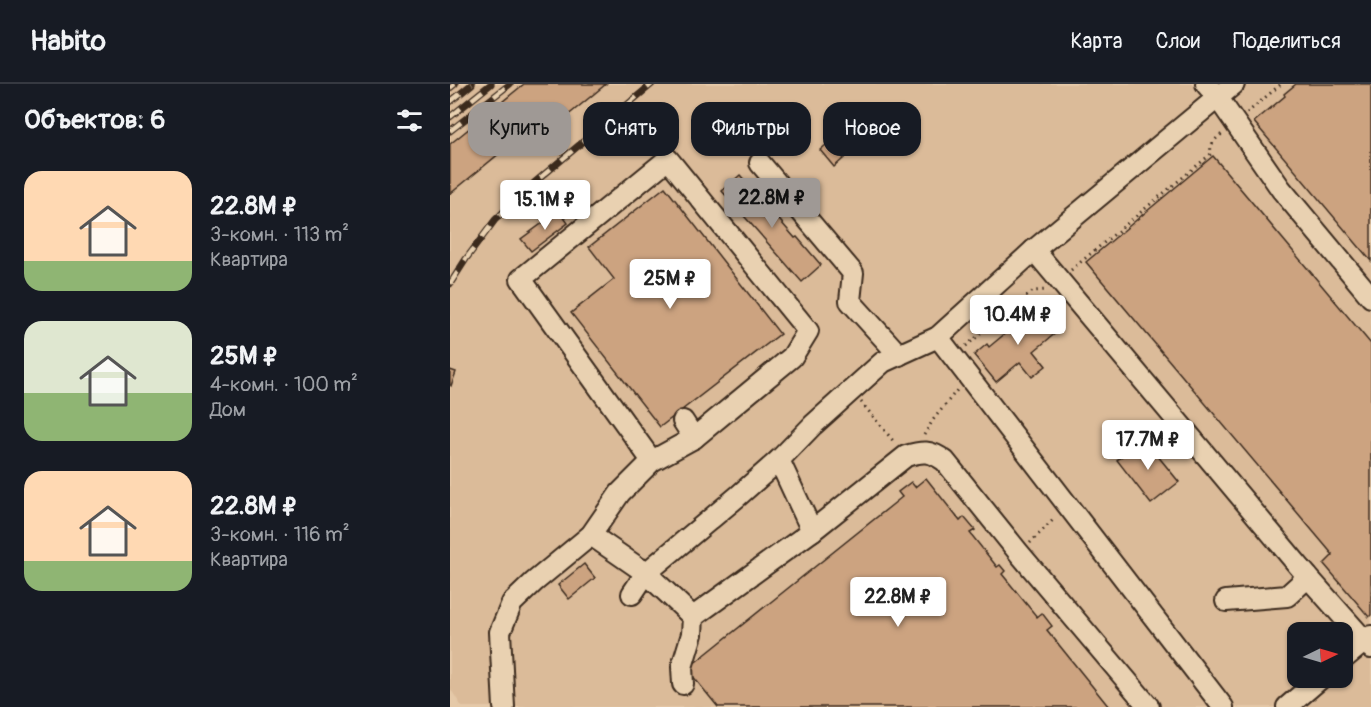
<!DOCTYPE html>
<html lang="ru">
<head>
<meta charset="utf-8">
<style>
	body { margin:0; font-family:Pangolin,sans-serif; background:#20242c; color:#f1f3f6; height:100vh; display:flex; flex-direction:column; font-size:22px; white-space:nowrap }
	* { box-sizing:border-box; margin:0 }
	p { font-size:20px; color:#9ea1a6 }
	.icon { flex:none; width:33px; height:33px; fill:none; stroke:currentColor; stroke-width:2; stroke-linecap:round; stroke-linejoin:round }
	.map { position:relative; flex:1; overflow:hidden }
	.drawer { display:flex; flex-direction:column; background:#171b24; width:450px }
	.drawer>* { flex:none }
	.guide { position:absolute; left:18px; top:18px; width:570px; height:54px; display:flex; gap:12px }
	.needle { width:39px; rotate:85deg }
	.tools { position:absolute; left:837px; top:538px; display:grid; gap:12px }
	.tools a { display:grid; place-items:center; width:66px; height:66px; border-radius:12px; background:#171b24; box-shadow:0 2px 4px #0004; font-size:30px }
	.price { position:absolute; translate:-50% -51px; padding:0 14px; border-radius:6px; background:#fff; color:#222; font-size:20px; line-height:39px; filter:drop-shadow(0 2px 3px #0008) }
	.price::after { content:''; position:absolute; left:50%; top:36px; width:18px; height:14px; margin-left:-9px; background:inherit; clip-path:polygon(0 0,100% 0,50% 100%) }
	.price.on { background:#9f9995; color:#111 }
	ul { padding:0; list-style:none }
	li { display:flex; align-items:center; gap:18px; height:150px; padding:0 24px }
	li span { display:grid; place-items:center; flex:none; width:168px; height:120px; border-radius:18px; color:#555 }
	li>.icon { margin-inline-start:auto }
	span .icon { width:72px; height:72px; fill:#fffc; stroke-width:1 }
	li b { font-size:26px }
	h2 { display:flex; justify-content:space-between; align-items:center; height:72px; padding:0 24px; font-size:26px }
	.pill { padding:0 21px; border-radius:18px; background:#171b24; box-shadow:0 2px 4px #0004; font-size:21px; line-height:54px }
	.pill.on { background:#9f9995; color:#111 }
	header { display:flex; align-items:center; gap:36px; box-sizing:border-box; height:84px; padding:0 30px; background:#171b24; border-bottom:2px solid #363941 }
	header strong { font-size:28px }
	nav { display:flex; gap:33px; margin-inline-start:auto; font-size:21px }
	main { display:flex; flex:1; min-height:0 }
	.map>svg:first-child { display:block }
	.built { fill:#dbbb99; fill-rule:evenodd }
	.building { fill:#cca380; stroke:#3b2a1e; stroke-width:1.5 }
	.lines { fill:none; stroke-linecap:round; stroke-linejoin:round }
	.minor-casing { stroke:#3b2a1e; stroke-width:24 }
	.path { stroke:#3b2a1e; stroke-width:3; stroke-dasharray:1.5 4.5; stroke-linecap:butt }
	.minor { stroke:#e9d1b1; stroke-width:20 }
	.rail-casing { stroke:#3b2a1e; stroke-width:7 }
	.rail { stroke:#e9d1b1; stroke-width:4.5; stroke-dasharray:14; stroke-linecap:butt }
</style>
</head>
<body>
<header>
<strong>Habito</strong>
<nav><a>Карта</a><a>Слои</a><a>Поделиться</a></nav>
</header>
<main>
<section class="drawer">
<h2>Объектов: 6<svg class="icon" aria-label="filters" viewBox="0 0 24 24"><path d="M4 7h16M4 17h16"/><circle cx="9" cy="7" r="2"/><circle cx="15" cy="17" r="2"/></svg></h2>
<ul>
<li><span style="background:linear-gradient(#ffd9b3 75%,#8fb573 0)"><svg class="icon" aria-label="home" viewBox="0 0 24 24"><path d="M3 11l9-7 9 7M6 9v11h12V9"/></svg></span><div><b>22.8M ₽</b><p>3-комн. · 113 m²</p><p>Квартира</p></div></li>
<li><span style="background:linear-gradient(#dfe7d0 60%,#8fb573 0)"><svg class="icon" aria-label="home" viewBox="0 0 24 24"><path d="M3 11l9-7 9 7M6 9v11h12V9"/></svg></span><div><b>25M ₽</b><p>4-комн. · 100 m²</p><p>Дом</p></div></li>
<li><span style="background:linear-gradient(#ffd9b3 75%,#8fb573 0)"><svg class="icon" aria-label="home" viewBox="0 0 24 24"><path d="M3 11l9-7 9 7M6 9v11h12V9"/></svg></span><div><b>22.8M ₽</b><p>3-комн. · 116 m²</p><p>Квартира</p></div></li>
</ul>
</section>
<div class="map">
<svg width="921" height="623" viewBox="0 0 921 623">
	<rect width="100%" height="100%" fill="#e5c9a8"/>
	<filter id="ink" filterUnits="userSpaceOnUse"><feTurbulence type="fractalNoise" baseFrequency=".0167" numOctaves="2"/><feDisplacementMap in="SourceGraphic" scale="12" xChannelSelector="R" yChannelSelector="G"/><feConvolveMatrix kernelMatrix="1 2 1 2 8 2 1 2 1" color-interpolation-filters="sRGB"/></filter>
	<g filter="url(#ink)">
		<!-- built -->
		<path class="built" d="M0 0H921V623H12L0 604ZM848 549H892V594H848Z"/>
		<!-- building -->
		<g class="building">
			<path d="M74 0H156L99 47 90 36 0 110V60Z"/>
			<path d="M846 0H921V177L804 38 835 12 834 10Z"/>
			<path d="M396 44 410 60 384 83 370 66Z"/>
			<path d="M763 72 921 260V531L919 533 874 480 883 471 636 178Z"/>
			<path d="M290 91 345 154 347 153 371 181 352 198 272 107Z"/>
			<path d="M215 103 330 250 210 343 121 229 164 195 139 163Z"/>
			<path d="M109 127 118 139 81 167 71 155Z"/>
			<path d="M585 221 607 248 584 267 596 282 582 293 570 278 546 298 524 271 537 260 539 263 575 233 573 231Z"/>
			<path d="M0 286 6 288 1 302 0 301Z"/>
			<path d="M694 355 729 398 701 420 667 376Z"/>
			<path d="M476 394 510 437 514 433 525 446 520 449 547 483 550 481 555 487 552 490 587 533 592 529 602 542 597 546 659 623H268L237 585 452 413 448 408 461 398 465 403Z"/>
			<path d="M134 480 145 494 119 515 108 501Z"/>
		</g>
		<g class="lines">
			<defs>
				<g id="minor">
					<path d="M756 0 768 14 831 105 921 213"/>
					<path d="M310 79 403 189 400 217 449 271"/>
					<path d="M584 166 858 493 921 564"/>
					<path d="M488 253 773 623"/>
					<path d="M233 337 244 354"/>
					<path d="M329 376 362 447"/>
					<path d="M141 451 196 489 243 533"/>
					<path d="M182 510 196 489 287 413 329 376 363 341 433 278 488 253 584 166 784 0"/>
					<path d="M776 517 837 512 858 493"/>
					<path d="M892 576 921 552"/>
					<path d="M233 600 232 583 242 550 243 533 362 447 456 372C472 367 480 366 495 377L569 469 699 623"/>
					<path d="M54 623 50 548 62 519 84 498 141 451 170 409 202 377 244 354 342 273 358 247 218 75 71 195 202 377"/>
					<path d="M837 623 871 594"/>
				</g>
			</defs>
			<!-- minor casing -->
			<use href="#minor" class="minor-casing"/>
			<!-- path -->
			<g class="path">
				<path d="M797 29 831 0"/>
				<path d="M621 186 761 70C759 59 766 55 773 49"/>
				<path d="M516 262 583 207 597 206"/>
				<path d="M411 318 445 359"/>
				<path d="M474 351 483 336 507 306"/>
				<path d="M580 459 605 434"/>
			</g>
			<!-- minor -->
			<use href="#minor" class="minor"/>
			<defs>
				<g id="rail">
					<path d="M0 4 5 0"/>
					<path d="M0 18 22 0"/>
					<path d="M0 33 41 0"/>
					<path d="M0 47 60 0"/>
					<path d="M0 200 16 175 45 136 84 99 202 0"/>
				</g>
			</defs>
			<!-- rail casing -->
			<use href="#rail" class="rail-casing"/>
			<!-- rail -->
			<use href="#rail" class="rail"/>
		</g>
	</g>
</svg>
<div class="tools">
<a><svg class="needle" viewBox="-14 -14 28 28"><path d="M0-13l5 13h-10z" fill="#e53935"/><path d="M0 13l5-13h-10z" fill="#9ea1a6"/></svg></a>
</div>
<b class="price on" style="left:322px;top:145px">22.8M ₽</b>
<b class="price" style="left:95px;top:147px">15.1M ₽</b>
<b class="price" style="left:220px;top:226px">25M ₽</b>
<b class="price" style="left:568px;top:262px">10.4M ₽</b>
<b class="price" style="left:698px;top:387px">17.7M ₽</b>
<b class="price" style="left:448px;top:544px">22.8M ₽</b>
<div class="guide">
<a class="pill on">Купить</a>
<a class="pill">Снять</a>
<a class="pill">Фильтры</a>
<a class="pill">Новое</a>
</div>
</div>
</main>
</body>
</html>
